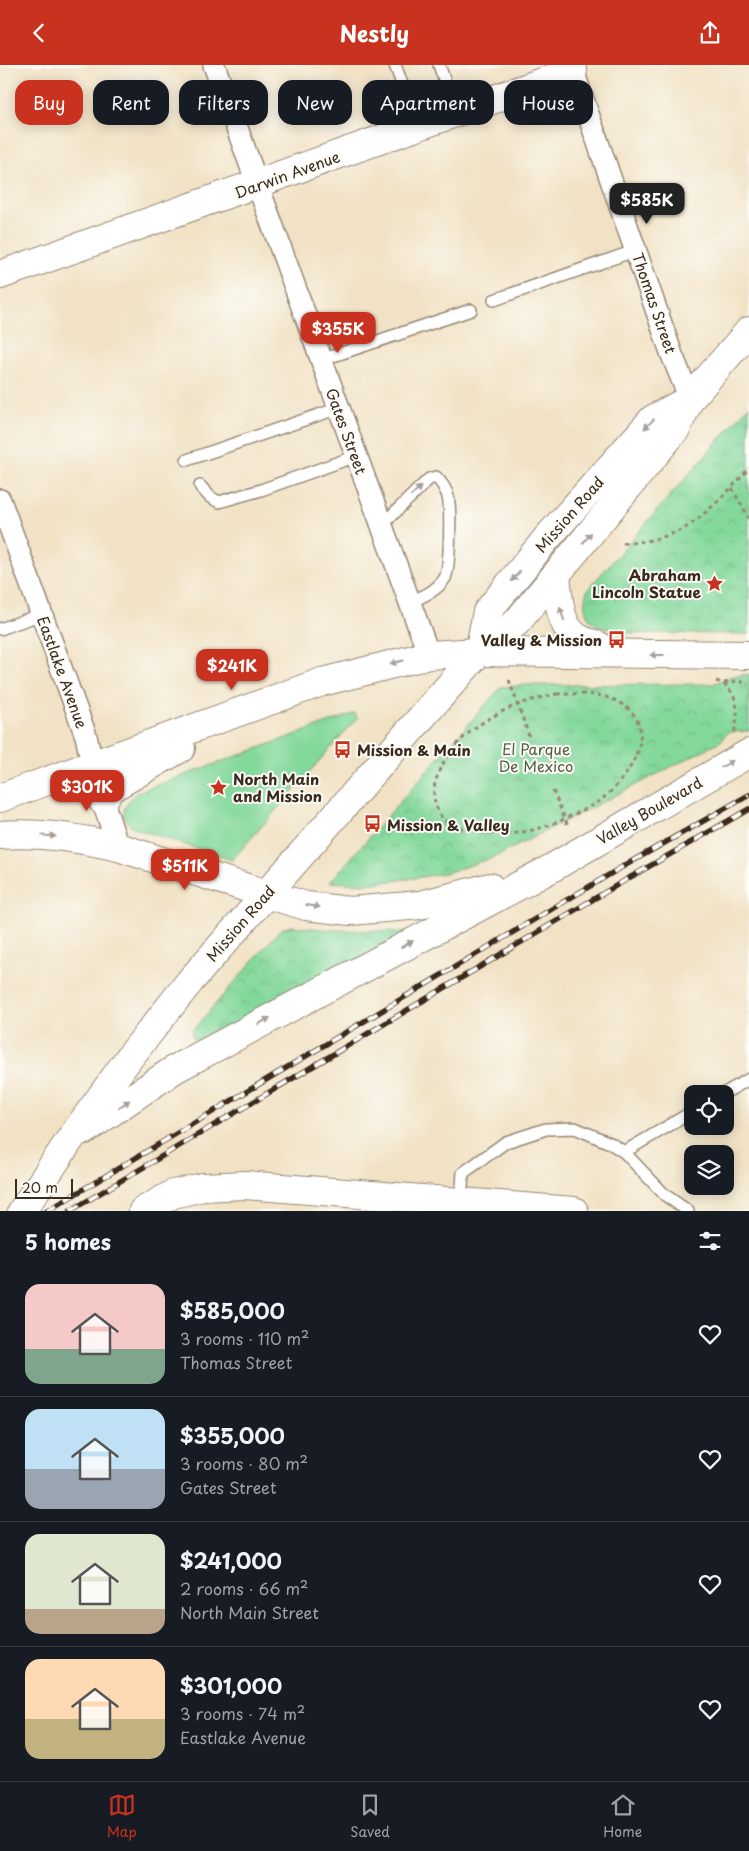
<!DOCTYPE html>
<html lang="en">
<head>
<meta charset="utf-8">
<style>
	body { margin:0; font-family:"Playpen Sans",sans-serif; background:#20242c; color:#f1f3f6; height:100vh; display:flex; flex-direction:column; font-size:19px; white-space:nowrap }
	* { box-sizing:border-box; margin:0 }
	p { font-size:16px; color:#9ea1a6 }
	.icon { flex:none; width:28px; height:28px; fill:none; stroke:currentColor; stroke-width:2; stroke-linecap:round; stroke-linejoin:round }
	.map { position:relative; height:1146px; overflow:hidden }
	.side { display:flex; flex-direction:column; background:#171b24; flex:1 }
	.side>* { flex:none }
	.guide { position:absolute; left:15px; top:15px; width:720px; height:45px; display:flex; gap:10px }
	.controls { position:absolute; left:684px; top:1020px; display:grid; gap:10px }
	.controls a { display:grid; place-items:center; width:50px; height:50px; border-radius:10px; background:#171b24; box-shadow:0 2px 12px #0003; font-size:25px }
	.scale { position:absolute; left:15px; bottom:12px; width:58px; box-sizing:border-box; padding-left:5px; border:2px solid #3b2a1e; border-top:0; font-size:14px; line-height:18px; white-space:nowrap; color:#3b2a1e; -webkit-text-stroke:4px #fdfcf7; paint-order:stroke }
	.price { position:absolute; translate:-50% -42px; padding:0 11px; border-radius:10px; background:#c8321e; color:#fff; font-size:16px; line-height:32px; filter:drop-shadow(0 1px 2px #0008) }
	.price::after { content:''; position:absolute; left:50%; top:30px; width:15px; height:11px; margin-left:-8px; background:inherit; clip-path:polygon(0 0,100% 0,50% 100%) }
	.price.selected { background:#222; color:#fff }
	ul { padding:0; list-style:none }
	li { display:flex; align-items:center; gap:15px; height:125px; padding:0 25px }
	li+li { border-top:1px solid #363941 }
	li span { display:grid; place-items:center; flex:none; width:140px; height:100px; border-radius:15px; color:#555 }
	li>.icon { margin-inline-start:auto }
	span .icon { width:60px; height:60px; fill:#fffc; stroke-width:1 }
	li b { font-size:21px }
	h2 { display:flex; justify-content:space-between; align-items:center; height:60px; padding:0 25px; font-size:21px }
	.tag { padding:0 18px; border-radius:15px; background:#171b24; box-shadow:0 2px 12px #0003; font-size:18px; line-height:45px }
	.tag.selected { background:#c8321e; color:#fff }
	header { display:flex; justify-content:space-between; align-items:center; height:65px; padding:0 25px; background:#c8321e; color:#fff; font-size:22px; font-weight:700 }
	.tabs { display:flex; justify-content:space-around; align-items:center; height:70px; border-top:1px solid #363941; background:#171b24; font-size:14px; color:#9ea1a6 }
	.tabs a { display:grid; justify-items:center; gap:2px }
	.tabs .selected { color:#c8321e }
	.map>svg:first-child { display:block }
	.green { fill:#83d89b; stroke:#5f815c }
	.park { fill:url(#park-crowns); stroke:#5f815c }
	.lines { fill:none; stroke-linecap:round; stroke-linejoin:round }
	.service-casing { stroke:#968672; stroke-width:14 }
	.minor-casing { stroke:#968672; stroke-width:24 }
	.tertiary-casing { stroke:#968672; stroke-width:30 }
	.secondary-casing { stroke:#968672; stroke-width:30 }
	.primary-casing { stroke:#968672; stroke-width:30 }
	.path { stroke:#968672; stroke-width:3; stroke-dasharray:4 4; stroke-linecap:butt }
	.service { stroke:#fff; stroke-width:11 }
	.minor { stroke:#fff; stroke-width:21 }
	.tertiary { stroke:#fff; stroke-width:28 }
	.secondary { stroke:#fff; stroke-width:28 }
	.primary { stroke:#fff; stroke-width:28 }
	.rail-casing { stroke:#3b2a1e; stroke-width:5.5 }
	.rail { stroke:#fdfcf7; stroke-width:4; stroke-dasharray:11; stroke-linecap:butt }
	.oneway { fill:#a79f9a }
	.labels { text-anchor:middle; dominant-baseline:central; stroke-width:4; stroke-linejoin:round; paint-order:stroke }
	.street-label { font-size:15px; fill:#3b2a1e; stroke:#fdfcf7 }
	.poi-label { font-size:15px; font-weight:bold; fill:#3b2a1e; stroke:#fdfcf7; text-anchor:start }
	.park-label { font-size:15px; fill:#515e44; stroke:#fdfcf7 }
</style>
</head>
<body>
<header><svg class="icon" aria-label="back" viewBox="0 0 24 24"><path d="M15 5l-7 7 7 7"/></svg>Nestly<svg class="icon" aria-label="share" viewBox="0 0 24 24"><path d="M12 15V3M7 8l5-5 5 5M5 13v7h14v-7"/></svg></header>
<div class="map">
<svg width="749" height="1146" viewBox="0 0 749 1146">
	<defs>
		<pattern id="park-crowns" width="20" height="18" patternUnits="userSpaceOnUse" patternTransform="scale(1.25)"><rect width="20" height="18" fill="#83d89b"/><path d="M2 6a3 3 0 1 1 6 0M12 15a3 3 0 1 1 6 0" fill="none" stroke="#72ba85"/></pattern>
	</defs>
	<rect width="100%" height="100%" fill="#fdfcf7"/>
	<filter id="ink" filterUnits="userSpaceOnUse"><feTurbulence type="fractalNoise" baseFrequency=".02" numOctaves="2"/><feDisplacementMap in="SourceGraphic" scale="10" xChannelSelector="R" yChannelSelector="G"/><feConvolveMatrix kernelMatrix="1 2 1 2 8 2 1 2 1" color-interpolation-filters="sRGB"/></filter>
	<filter id="wash" filterUnits="userSpaceOnUse"><feTurbulence type="fractalNoise" baseFrequency=".0096" numOctaves="4" result="noise"/><feDisplacementMap in="SourceGraphic" scale="20" xChannelSelector="R" yChannelSelector="G"/><feGaussianBlur stdDeviation="1.12" result="paint"/><feColorMatrix in="noise" values="0 0 0 0 0 0 0 0 0 0 0 0 0 0 0 0 0 1.4 0 .05"/><feComposite in="paint" operator="in"/></filter>
	<g filter="url(#wash)">
		<rect width="100%" height="100%" fill="#f1e2c5"/>
		<!-- green -->
		<path class="green" d="M355 648 357 653 232 795 137 764C115 753 124 735 141 726Z"/>
		<!-- park -->
		<g class="park">
			<path d="M749 341V569L620 568V564C615 563 608 564 603 563 585 558 580 537 589 523Z"/>
			<path d="M749 609V666L728 667 721 676 706 684 495 792 446 808 408 814 363 819 330 817 501 622 525 620 713 619 730 612Z"/>
			<path d="M292 861 332 865 412 867 201 976 193 974 192 966 281 864Z"/>
		</g>
	</g>
	<g filter="url(#ink)">
		<g class="lines">
			<defs>
				<g id="service">
					<path d="M395 0 418 62"/>
					<path d="M439 0 456 48"/>
					<path d="M494 235 637 185"/>
					<path d="M321 295 471 245"/>
					<path d="M187 395 339 343"/>
					<path d="M200 421 210 432 219 437 261 425 356 391"/>
					<path d="M382 460 429 414 436 412C442 418 446 424 448 432 451 443 450 504 445 513 437 526 423 531 410 537"/>
					<path d="M0 564 42 549"/>
					<path d="M723 1029 749 1014"/>
					<path d="M624 1087 692 1047"/>
					<path d="M461 1135 463 1108 506 1077 546 1064 575 1063 610 1078 624 1087 665 1130 688 1146"/>
				</g>
				<g id="minor">
					<path d="M214 0 429 590"/>
					<path d="M571 0 672 290 690 334"/>
					<path d="M0 435 86 671 95 712 118 782"/>
				</g>
				<g id="tertiary">
					<path d="M0 210 573 6"/>
					<path d="M203 1122 245 1120 574 1146"/>
				</g>
				<g id="secondary">
					<path d="M0 733 322 617 429 590 479 587"/>
					<path d="M103 736 110 724 181 683"/>
					<path d="M0 770C39 767 79 773 118 782L266 829"/>
				</g>
				<g id="primary">
					<path d="M556 511C559 533 558 564 582 575 591 579 599 578 606 587"/>
					<path d="M479 587 487 547 547 473 653 354 690 334"/>
					<path d="M479 587 749 590"/>
					<path d="M266 829 306 841 350 846 420 840 490 822"/>
					<path d="M85 1065 175 1004 550 804 749 688"/>
					<path d="M22 1146 69 1076 129 993 191 915 479 587 517 557 676 364 690 334 749 266"/>
					<path d="M143 1146 173 1129 203 1122"/>
				</g>
			</defs>
			<!-- service casing -->
			<use href="#service" class="service-casing"/>
			<!-- minor casing -->
			<use href="#minor" class="minor-casing"/>
			<!-- tertiary casing -->
			<use href="#tertiary" class="tertiary-casing"/>
			<!-- secondary casing -->
			<use href="#secondary" class="secondary-casing"/>
			<!-- primary casing -->
			<use href="#primary" class="primary-casing"/>
			<!-- path -->
			<g class="path">
				<path d="M732 423 749 453"/>
				<path d="M623 478C641 478 666 473 683 464 701 455 736 419 749 403"/>
				<path d="M509 615 529 671"/>
				<path d="M716 616C740 623 740 651 733 670"/>
				<path d="M724 618 739 616 748 619"/>
				<path d="M557 629C578 629 602 627 620 638 663 663 629 713 602 734 596 740 586 743 579 747 546 763 518 773 481 767 470 765 454 763 445 756 435 746 432 731 435 718 451 665 508 638 557 629Z"/>
				<path d="M553 726 568 761"/>
			</g>
			<!-- service -->
			<use href="#service" class="service"/>
			<!-- minor -->
			<use href="#minor" class="minor"/>
			<!-- tertiary -->
			<use href="#tertiary" class="tertiary"/>
			<!-- secondary -->
			<use href="#secondary" class="secondary"/>
			<!-- primary -->
			<use href="#primary" class="primary"/>
			<defs>
				<g id="rail">
					<path d="M47 1146 622 802 749 730"/>
					<path d="M70 1146 629 813 749 744"/>
				</g>
			</defs>
			<!-- rail casing -->
			<use href="#rail" class="rail-casing"/>
			<!-- rail -->
			<use href="#rail" class="rail"/>
		</g>
		<!-- one-way arrows -->
		<defs><path id="oneway-solid" d="M-6-.8H1V-3.2L6.5 0L1 3.2V.8H-6Z" transform="scale(1.25)"/></defs>
		<g class="oneway">
			<use href="#oneway-solid" transform="translate(649 359) rotate(135)"/>
			<use href="#oneway-solid" transform="translate(416 426) rotate(-44)"/>
			<use href="#oneway-solid" transform="translate(587 473) rotate(-51)"/>
			<use href="#oneway-solid" transform="translate(516 511) rotate(130)"/>
			<use href="#oneway-solid" transform="translate(562 549) rotate(-108)"/>
			<use href="#oneway-solid" transform="translate(657 590) rotate(-180)"/>
			<use href="#oneway-solid" transform="translate(397 597) rotate(167)"/>
			<use href="#oneway-solid" transform="translate(727 699) rotate(-30)"/>
			<use href="#oneway-solid" transform="translate(49 771) rotate(4)"/>
			<use href="#oneway-solid" transform="translate(313 841) rotate(8)"/>
			<use href="#oneway-solid" transform="translate(407 879) rotate(-28)"/>
			<use href="#oneway-solid" transform="translate(264 956) rotate(-29)"/>
			<use href="#oneway-solid" transform="translate(124 1039) rotate(-34)"/>
		</g>
	</g>
	<!-- icons -->
	<defs>
		<symbol id="sight-bare" viewBox="-9 -9 18 18"><path d="M0-6L1.8-2.2L6-1.7L2.9 1.2L3.7 5.4L0 3.3L-3.7 5.4L-2.9 1.2L-6-1.7L-1.8-2.2Z" fill="#c8321e" stroke="#fdfcf7" stroke-width="2.5" paint-order="stroke"/></symbol>
		<symbol id="bus-bare" viewBox="-9 -9 18 18"><path d="M-5-6H5V4H4V6H2V4H-2V6H-4V4H-5ZM-3.5-4V0h7V-4ZM-3.5 1.2v1.5H-2V1.2ZM2 1.2v1.5H3.5V1.2Z" fill="#c8321e" stroke="#fdfcf7" stroke-width="2.5" paint-order="stroke"/></symbol>
	</defs>
	<g fill-rule="evenodd">
		<use href="#sight-bare" x="702" y="506" width="25" height="25"/>
		<use href="#bus-bare" x="604" y="562" width="25" height="25"/>
		<use href="#bus-bare" x="330" y="672" width="25" height="25"/>
		<use href="#sight-bare" x="206" y="710" width="25" height="25"/>
		<use href="#bus-bare" x="360" y="746" width="25" height="25"/>
	</g>
	<g class="labels">
		<!-- street labels -->
		<g class="street-label">
			<text transform="translate(287 109) rotate(-20)">Darwin Avenue</text>
			<text transform="translate(655 238) rotate(71)">Thomas Street</text>
			<text transform="translate(347 366) rotate(70)">Gates Street</text>
			<text transform="translate(569 449) rotate(-49)">Mission Road</text>
			<text transform="translate(63 607) rotate(70)">Eastlake Avenue</text>
			<text transform="translate(649 745) rotate(-30)">Valley Boulevard</text>
			<text transform="translate(240 858) rotate(-49)">Mission Road</text>
		</g>
		<!-- poi labels -->
		<g class="poi-label">
			<text x="701" y="509" text-anchor="end">Abraham<tspan x="701" dy="17">Lincoln Statue</tspan></text>
			<text x="602" y="574" text-anchor="end">Valley &amp; Mission</text>
			<text x="357" y="684">Mission &amp; Main</text>
			<text x="233" y="713">North Main<tspan x="233" dy="17">and Mission</tspan></text>
			<text x="387" y="759">Mission &amp; Valley</text>
		</g>
		<!-- park labels -->
		<g class="park-label">
			<text x="536" y="683">El Parque<tspan x="536" dy="17">De Mexico</tspan></text>
		</g>
	</g>
</svg>
<div class="controls">
<a><svg class="icon" aria-label="locate" viewBox="0 0 24 24"><circle cx="12" cy="12" r="6"/><path d="M12 2v4M12 18v4M2 12h4M18 12h4"/></svg></a>
<a><svg class="icon" aria-label="layers" viewBox="0 0 24 24"><path d="M12 4l9 5-9 5-9-5zM3 14l9 5 9-5"/></svg></a>
</div>
<div class="scale">20 m</div>
<b class="price selected" style="left:647px;top:160px">$585K</b>
<b class="price" style="left:338px;top:289px">$355K</b>
<b class="price" style="left:232px;top:626px">$241K</b>
<b class="price" style="left:87px;top:747px">$301K</b>
<b class="price" style="left:185px;top:826px">$511K</b>
<div class="guide">
<a class="tag selected">Buy</a>
<a class="tag">Rent</a>
<a class="tag">Filters</a>
<a class="tag">New</a>
<a class="tag">Apartment</a>
<a class="tag">House</a>
</div>
</div>
<section class="side">
<h2>5 homes<svg class="icon" aria-label="filters" viewBox="0 0 24 24"><path d="M4 7h16M4 17h16"/><circle cx="9" cy="7" r="2"/><circle cx="15" cy="17" r="2"/></svg></h2>
<ul>
<li><span style="background:linear-gradient(#f6c9c9 65%,#7fa58c 0)"><svg class="icon" aria-label="home" viewBox="0 0 24 24"><path d="M3 11l9-7 9 7M6 9v11h12V9"/></svg></span><div><b>$585,000</b><p>3 rooms · 110 m²</p><p>Thomas Street</p></div><svg class="icon" aria-label="heart" viewBox="0 0 24 24"><path d="M12 20l-8-8c-3-5 5-10 8-4 3-6 11-1 8 4z"/></svg></li>
<li><span style="background:linear-gradient(#bfe0f5 60%,#9aa5b1 0)"><svg class="icon" aria-label="home" viewBox="0 0 24 24"><path d="M3 11l9-7 9 7M6 9v11h12V9"/></svg></span><div><b>$355,000</b><p>3 rooms · 80 m²</p><p>Gates Street</p></div><svg class="icon" aria-label="heart" viewBox="0 0 24 24"><path d="M12 20l-8-8c-3-5 5-10 8-4 3-6 11-1 8 4z"/></svg></li>
<li><span style="background:linear-gradient(#dfe7d0 75%,#b9a48a 0)"><svg class="icon" aria-label="home" viewBox="0 0 24 24"><path d="M3 11l9-7 9 7M6 9v11h12V9"/></svg></span><div><b>$241,000</b><p>2 rooms · 66 m²</p><p>North Main Street</p></div><svg class="icon" aria-label="heart" viewBox="0 0 24 24"><path d="M12 20l-8-8c-3-5 5-10 8-4 3-6 11-1 8 4z"/></svg></li>
<li><span style="background:linear-gradient(#ffd9b3 60%,#c2b280 0)"><svg class="icon" aria-label="home" viewBox="0 0 24 24"><path d="M3 11l9-7 9 7M6 9v11h12V9"/></svg></span><div><b>$301,000</b><p>3 rooms · 74 m²</p><p>Eastlake Avenue</p></div><svg class="icon" aria-label="heart" viewBox="0 0 24 24"><path d="M12 20l-8-8c-3-5 5-10 8-4 3-6 11-1 8 4z"/></svg></li>
</ul>
</section>
<nav class="tabs">
<a class="selected"><svg class="icon" aria-label="map" viewBox="0 0 24 24"><path d="M3 6l6-2 6 2 6-2v14l-6 2-6-2-6 2zM9 4v14M15 6v14"/></svg>Map</a>
<a><svg class="icon" aria-label="saved" viewBox="0 0 24 24"><path d="M7 4h10v16l-5-4-5 4z"/></svg>Saved</a>
<a><svg class="icon" aria-label="home" viewBox="0 0 24 24"><path d="M3 11l9-7 9 7M6 9v11h12V9"/></svg>Home</a>
</nav>
</body>
</html>
